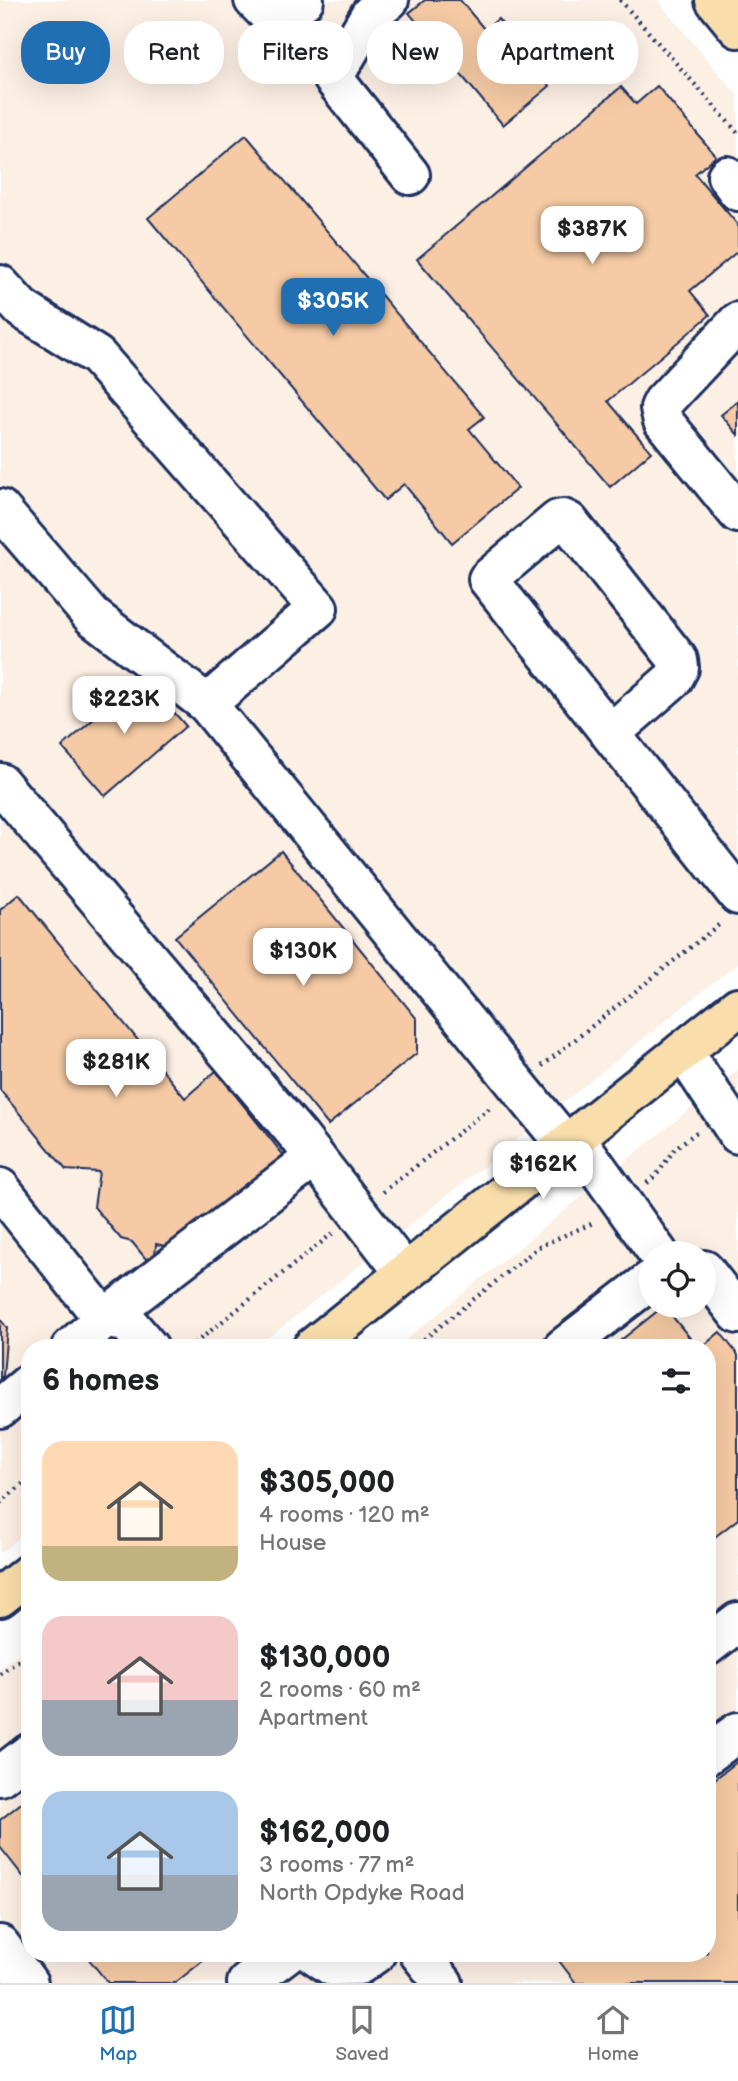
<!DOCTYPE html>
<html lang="en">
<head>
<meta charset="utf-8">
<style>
	body { margin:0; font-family:"Balsamiq Sans",sans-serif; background:#f2f2f2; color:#202124; height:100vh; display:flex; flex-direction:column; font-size:26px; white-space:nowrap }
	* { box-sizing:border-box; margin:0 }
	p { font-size:23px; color:#757577 }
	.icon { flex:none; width:38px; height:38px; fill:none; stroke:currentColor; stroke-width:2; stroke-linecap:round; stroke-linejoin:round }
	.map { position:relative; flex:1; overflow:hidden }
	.panel { position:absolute; left:21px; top:1339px; width:695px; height:623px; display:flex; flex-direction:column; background:#fff; border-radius:28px; box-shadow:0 7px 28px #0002 }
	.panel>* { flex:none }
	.top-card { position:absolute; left:21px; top:21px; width:696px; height:63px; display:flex; gap:14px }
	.fabs { position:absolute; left:639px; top:1241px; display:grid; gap:14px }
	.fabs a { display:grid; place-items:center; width:77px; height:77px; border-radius:50%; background:#fff; box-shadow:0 7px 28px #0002; font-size:35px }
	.price { position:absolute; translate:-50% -60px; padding:0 16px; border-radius:14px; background:#fff; color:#222; font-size:23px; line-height:46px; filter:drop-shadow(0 2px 4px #0008) }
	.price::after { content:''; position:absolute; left:50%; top:42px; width:21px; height:16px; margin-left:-10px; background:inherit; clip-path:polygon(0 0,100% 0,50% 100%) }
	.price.selected { background:#1f6fb2; color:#fff }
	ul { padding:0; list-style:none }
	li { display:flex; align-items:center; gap:21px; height:175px; padding:0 21px }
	li span { display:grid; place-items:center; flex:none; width:196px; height:140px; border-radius:21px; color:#555 }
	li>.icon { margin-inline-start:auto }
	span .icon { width:84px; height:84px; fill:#fffc; stroke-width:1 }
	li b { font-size:30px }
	h2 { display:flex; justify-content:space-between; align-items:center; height:84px; padding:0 21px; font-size:30px }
	.tag { padding:0 24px; border-radius:28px; background:#fff; box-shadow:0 7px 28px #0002; font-size:24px; line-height:63px }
	.tag.selected { background:#1f6fb2; color:#fff }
	.menu { display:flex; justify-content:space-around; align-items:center; height:98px; border-top:2px solid #e0e0e0; background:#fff; font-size:19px; color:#757577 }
	.menu a { display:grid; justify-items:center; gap:4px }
	.menu .selected { color:#1f6fb2 }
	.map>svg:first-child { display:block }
	.built { fill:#fcefe4; fill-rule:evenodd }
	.building { fill:#f5caa4; stroke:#1b2f5e; stroke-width:2 }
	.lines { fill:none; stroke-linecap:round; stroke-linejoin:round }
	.minor-casing { stroke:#1b2f5e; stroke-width:44 }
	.major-casing { stroke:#1b2f5e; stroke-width:44 }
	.path { stroke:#1b2f5e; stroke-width:4.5; stroke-dasharray:2 5; stroke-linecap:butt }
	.minor { stroke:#fff; stroke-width:38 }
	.major { stroke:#f9deab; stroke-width:38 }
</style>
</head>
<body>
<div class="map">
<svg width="738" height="1983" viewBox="0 0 738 1983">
	<rect width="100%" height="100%" fill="#fff"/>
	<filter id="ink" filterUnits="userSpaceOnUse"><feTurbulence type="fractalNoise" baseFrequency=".0143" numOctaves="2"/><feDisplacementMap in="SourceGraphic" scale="14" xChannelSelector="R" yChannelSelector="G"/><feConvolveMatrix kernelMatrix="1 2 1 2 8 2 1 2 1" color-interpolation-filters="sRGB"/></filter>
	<g filter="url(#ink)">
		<!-- built -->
		<g class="built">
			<path d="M0 0H657L738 96V963L257 1347 30 1348V1529L0 1553Z"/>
			<path d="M738 1070V1983H0V1668L30 1644V1953H707V1348L397 1347ZM651 1253H704V1306H651Z"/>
		</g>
		<!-- building -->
		<g class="building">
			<path d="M425 0H460L485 30 498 19 507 30 494 41 522 74 532 65 550 86 503 125 458 71 447 81 438 69 449 60 409 13Z"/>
			<path d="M657 86 716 156 695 174 738 225V251L690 291 710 315 608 401 651 452 610 487 417 259 621 87 636 104Z"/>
			<path d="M246 135 484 417 469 429 518 488 452 543 404 484 385 500 148 218Z"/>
			<path d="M738 401V435L721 415Z"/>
			<path d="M142 676 186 726 105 796 62 747Z"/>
			<path d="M281 851 417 1019V1053L328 1125 175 937Z"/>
			<path d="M19 894 185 1098 216 1071 285 1157 178 1249 156 1244 154 1269 132 1242 121 1239 94 1207 99 1172 66 1170 0 1090V910Z"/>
			<path d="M664 1306 698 1348H611Z"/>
			<path d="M0 1319 7 1328 3 1376 0 1379Z"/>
			<path d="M720 1332 738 1355V1519L707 1543V1348H701Z"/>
			<path d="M738 1761V1983H576L553 1953H707V1785Z"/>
			<path d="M30 1796V1885L0 1847V1820Z"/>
			<path d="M84 1953H213L175 1983H108Z"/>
		</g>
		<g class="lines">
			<defs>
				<g id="minor">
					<path d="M254 0 271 17 304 0"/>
					<path d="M389 0 370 15 333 78 410 175"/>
					<path d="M727 176 738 191"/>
					<path d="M0 285 22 309 97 356 318 608 207 704"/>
					<path d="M738 322 663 402 660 408 663 421 738 513"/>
					<path d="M0 509 92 616 207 704 566 1145"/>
					<path d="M611 733 673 679 679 668 678 660 569 522 563 519 558 520 488 579 738 895"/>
					<path d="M0 783 300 1138 405 1273"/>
					<path d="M683 1051 738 1134"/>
					<path d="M575 1137 658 1253"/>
					<path d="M0 1188 104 1319 127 1322 149 1348"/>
					<path d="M704 1270 738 1314"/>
					<path d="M71 1348 104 1319 315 1157"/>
					<path d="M563 1348 651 1280"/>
					<path d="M0 1408 30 1383"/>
					<path d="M707 1646 738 1622"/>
					<path d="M707 1755 738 1732"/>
					<path d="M0 1776 30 1753"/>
					<path d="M0 1945 28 1983"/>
					<path d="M313 1953 332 1966 359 1965 376 1953"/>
					<path d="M419 1953 443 1983"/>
					<path d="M247 1983 287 1953"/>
				</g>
				<g id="major">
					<path d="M715 0 738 28"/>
					<path d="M312 1348 738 1007"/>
					<path d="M0 1597 30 1573"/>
				</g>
			</defs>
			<!-- minor casing -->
			<use href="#minor" class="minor-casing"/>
			<!-- major casing -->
			<use href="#major" class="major-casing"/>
			<!-- path -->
			<g class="path">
				<path d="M620 0 738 133"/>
				<path d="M542 1066 721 923"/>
				<path d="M647 1183 659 1172 675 1148 697 1132"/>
				<path d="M383 1192 491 1107"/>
				<path d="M189 1348 333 1233"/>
				<path d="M413 1348 540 1246 595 1222"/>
				<path d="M0 1503 30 1478"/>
				<path d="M0 1674 30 1652"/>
			</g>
			<!-- minor -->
			<use href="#minor" class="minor"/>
			<!-- major -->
			<use href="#major" class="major"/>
		</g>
	</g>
</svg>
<div class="fabs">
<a><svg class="icon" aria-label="locate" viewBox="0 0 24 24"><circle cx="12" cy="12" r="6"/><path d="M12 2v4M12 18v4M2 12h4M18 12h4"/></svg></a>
</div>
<b class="price" style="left:592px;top:266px">$387K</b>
<b class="price selected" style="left:333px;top:338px">$305K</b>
<b class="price" style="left:124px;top:736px">$223K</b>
<b class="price" style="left:303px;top:988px">$130K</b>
<b class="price" style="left:116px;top:1099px">$281K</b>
<b class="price" style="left:543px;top:1201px">$162K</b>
<div class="top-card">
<a class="tag selected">Buy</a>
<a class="tag">Rent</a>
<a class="tag">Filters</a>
<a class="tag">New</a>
<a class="tag">Apartment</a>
</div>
<section class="panel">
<h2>6 homes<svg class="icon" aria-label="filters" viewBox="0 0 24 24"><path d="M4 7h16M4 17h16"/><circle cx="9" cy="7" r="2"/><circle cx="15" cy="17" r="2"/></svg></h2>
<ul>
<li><span style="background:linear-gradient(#ffd9b3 75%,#c2b280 0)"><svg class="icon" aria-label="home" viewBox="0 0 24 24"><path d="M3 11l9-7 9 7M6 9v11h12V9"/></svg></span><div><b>$305,000</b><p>4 rooms · 120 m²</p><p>House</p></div></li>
<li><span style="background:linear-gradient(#f6c9c9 60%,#9aa5b1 0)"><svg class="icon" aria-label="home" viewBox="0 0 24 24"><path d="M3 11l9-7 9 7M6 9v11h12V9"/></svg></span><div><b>$130,000</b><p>2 rooms · 60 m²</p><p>Apartment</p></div></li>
<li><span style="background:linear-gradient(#a9c7e8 60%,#9aa5b1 0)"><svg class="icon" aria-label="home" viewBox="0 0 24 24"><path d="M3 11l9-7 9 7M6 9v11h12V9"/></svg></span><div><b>$162,000</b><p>3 rooms · 77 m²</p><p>North Opdyke Road</p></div></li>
</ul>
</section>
</div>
<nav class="menu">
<a class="selected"><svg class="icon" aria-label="map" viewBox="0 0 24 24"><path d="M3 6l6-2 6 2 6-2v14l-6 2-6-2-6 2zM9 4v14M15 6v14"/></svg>Map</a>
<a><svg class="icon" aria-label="saved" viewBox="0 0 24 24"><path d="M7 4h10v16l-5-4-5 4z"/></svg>Saved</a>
<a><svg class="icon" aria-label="home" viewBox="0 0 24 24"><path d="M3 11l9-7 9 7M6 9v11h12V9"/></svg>Home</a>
</nav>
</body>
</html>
